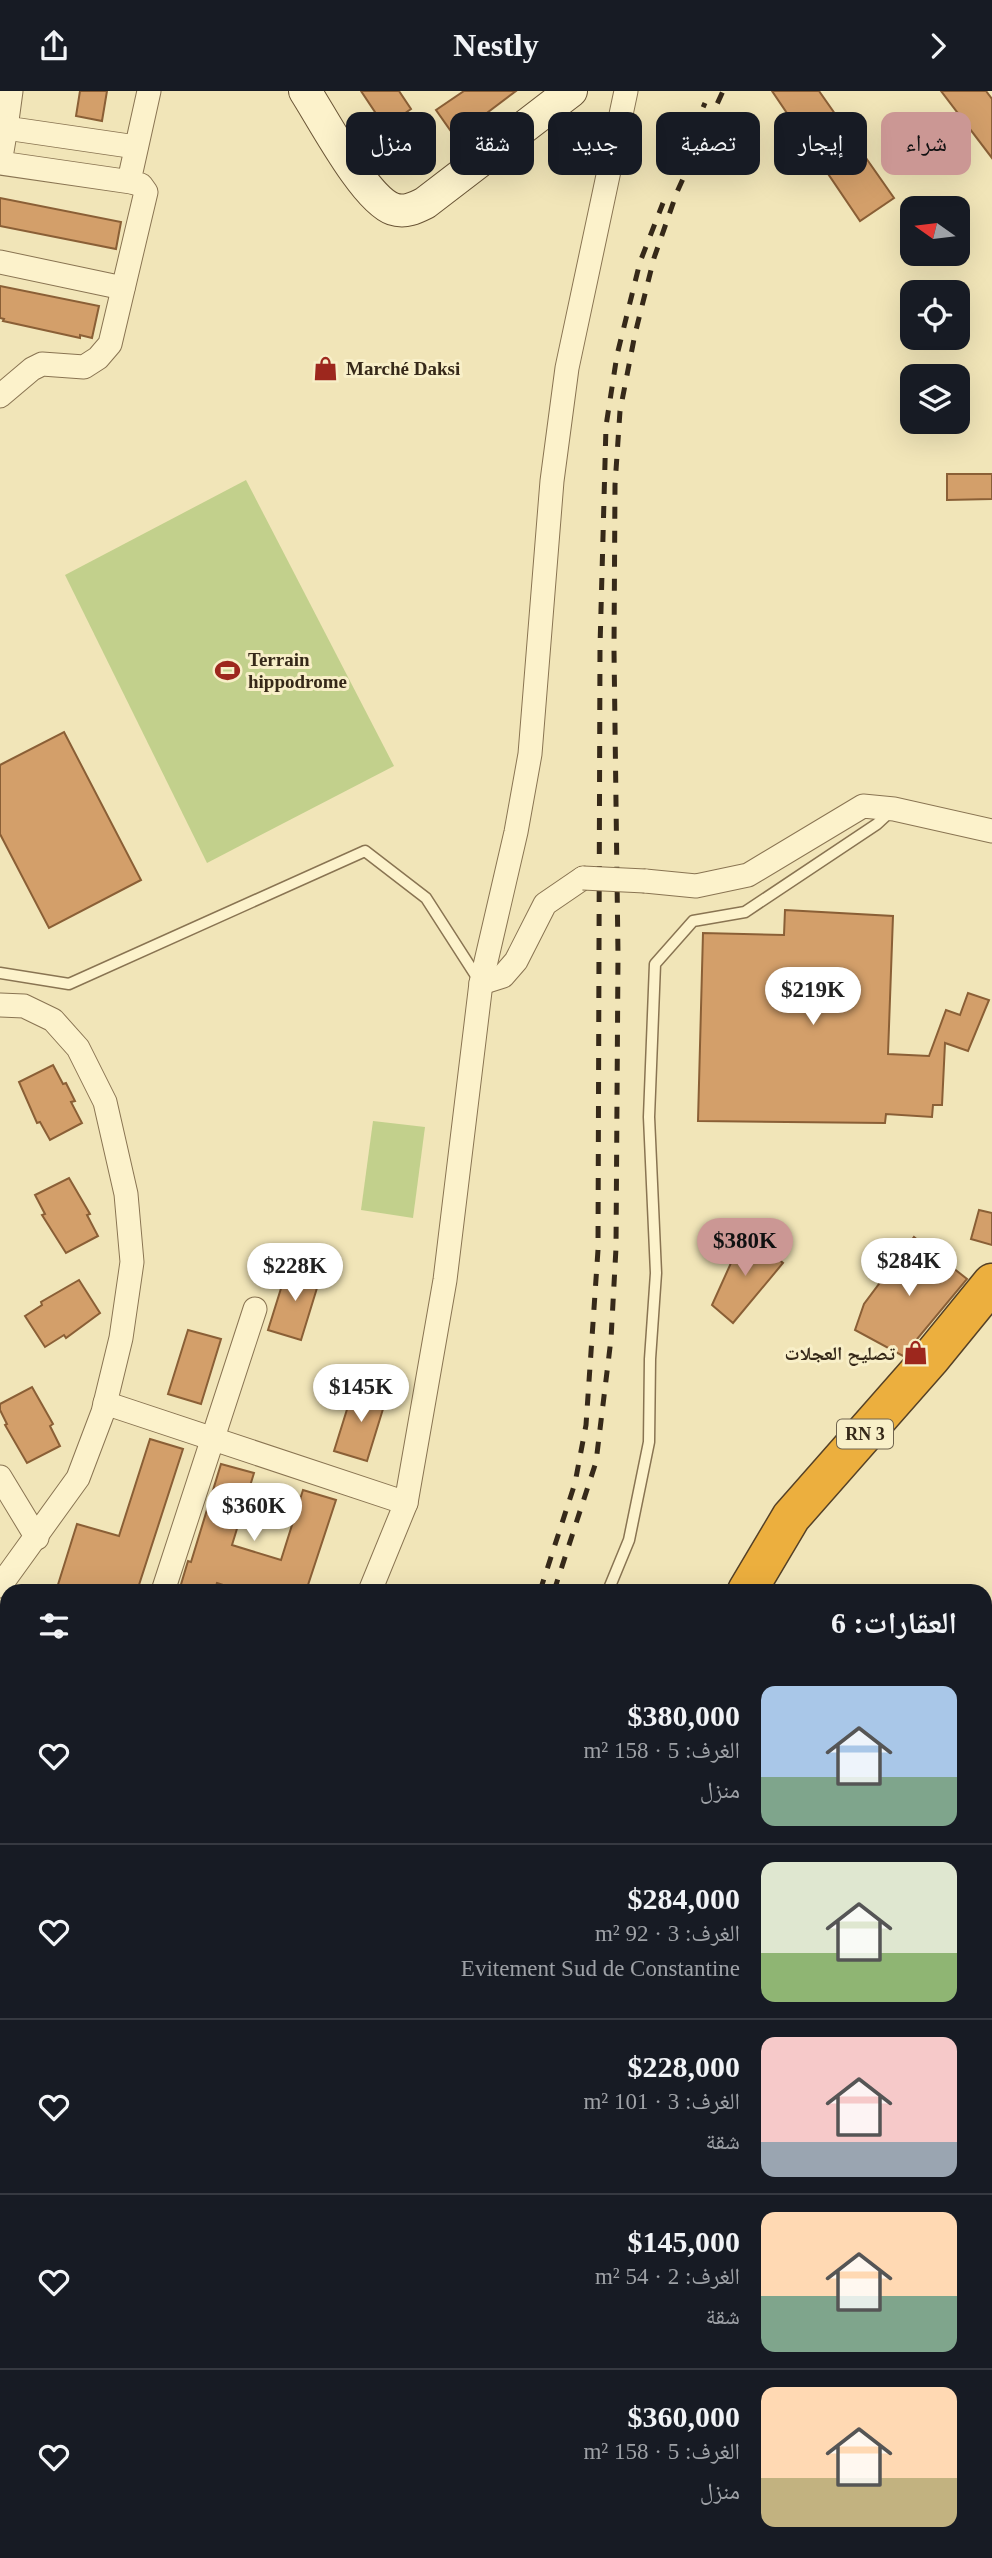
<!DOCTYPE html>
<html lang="ar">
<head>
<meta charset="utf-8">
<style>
	body { margin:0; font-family:"Times New Roman","Noto Naskh Arabic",serif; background:#242831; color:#f1f3f6; direction:rtl; height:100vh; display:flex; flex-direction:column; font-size:26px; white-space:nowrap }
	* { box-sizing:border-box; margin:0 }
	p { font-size:23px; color:#9ea1a6 }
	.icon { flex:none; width:38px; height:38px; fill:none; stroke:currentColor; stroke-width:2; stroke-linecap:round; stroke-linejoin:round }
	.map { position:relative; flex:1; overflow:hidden; direction:ltr }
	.side { position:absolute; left:0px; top:1493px; width:992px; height:975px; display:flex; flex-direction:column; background:#171b24; border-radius:21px 21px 0 0; box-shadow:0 7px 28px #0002; direction:rtl }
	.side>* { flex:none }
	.hud { position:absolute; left:21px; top:21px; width:950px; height:63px; direction:rtl; display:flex; gap:14px }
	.needle { width:46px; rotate:284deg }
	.controls { position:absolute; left:900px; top:105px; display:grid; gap:14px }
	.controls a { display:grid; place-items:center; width:70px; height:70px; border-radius:14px; background:#171b24; box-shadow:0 7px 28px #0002; font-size:35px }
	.price { position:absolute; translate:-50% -60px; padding:0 16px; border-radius:24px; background:#fff; color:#222; font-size:23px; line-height:46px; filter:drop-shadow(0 2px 4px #0008) }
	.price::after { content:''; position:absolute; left:50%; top:42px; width:21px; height:16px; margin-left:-10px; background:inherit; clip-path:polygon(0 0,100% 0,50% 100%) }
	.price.on { background:#cb9794; color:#111 }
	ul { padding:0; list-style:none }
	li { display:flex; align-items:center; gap:21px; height:175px; padding:0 35px }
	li+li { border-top:2px solid #363941 }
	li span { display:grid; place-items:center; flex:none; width:196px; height:140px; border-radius:14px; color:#555 }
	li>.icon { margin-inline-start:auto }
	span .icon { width:84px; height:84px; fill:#fffc; stroke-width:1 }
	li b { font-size:30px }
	h2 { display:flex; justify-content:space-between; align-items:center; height:84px; padding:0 35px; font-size:30px }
	.chip { padding:0 24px; border-radius:14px; background:#171b24; box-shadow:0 7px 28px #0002; font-size:24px; line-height:63px }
	.chip.on { background:#cb9794; color:#111 }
	header { display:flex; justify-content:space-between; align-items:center; height:91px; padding:0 35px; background:#171b24; font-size:32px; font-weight:800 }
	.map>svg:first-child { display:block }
	.green { fill:#c2d08c }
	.building { fill:#d39f6a; stroke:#8a5f36; stroke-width:2 }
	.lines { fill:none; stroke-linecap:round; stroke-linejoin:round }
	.lane-casing { stroke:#897452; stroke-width:13 }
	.street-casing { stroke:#897452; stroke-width:25 }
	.secondary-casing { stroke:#6a5536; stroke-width:34 }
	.highway-casing { stroke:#554127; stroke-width:41 }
	.lane { stroke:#fcf2cb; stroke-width:10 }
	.street { stroke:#fcf2cb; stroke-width:23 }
	.secondary { stroke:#fcf2cb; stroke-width:32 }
	.highway { stroke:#ecaf3e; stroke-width:38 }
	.rail { stroke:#362919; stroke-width:5; stroke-dasharray:12 12; stroke-linecap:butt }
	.street-bridge-casing { stroke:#897452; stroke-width:25; stroke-linecap:butt }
	.street-bridge { stroke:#fcf2cb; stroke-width:23 }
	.labels { text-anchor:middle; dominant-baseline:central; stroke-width:6; stroke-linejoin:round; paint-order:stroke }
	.shield { fill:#f8efc8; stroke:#70644e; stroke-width:2 }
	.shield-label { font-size:18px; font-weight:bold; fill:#362919 }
	.poi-label { font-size:19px; font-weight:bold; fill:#362919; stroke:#f8efc8; text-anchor:start }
</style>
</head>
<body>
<header><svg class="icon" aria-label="forward" viewBox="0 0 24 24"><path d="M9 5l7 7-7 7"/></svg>Nestly<svg class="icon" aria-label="share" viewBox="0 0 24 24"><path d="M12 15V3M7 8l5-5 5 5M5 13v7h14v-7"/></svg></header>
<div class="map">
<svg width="992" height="2467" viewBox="0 0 992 2467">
	<rect width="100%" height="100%" fill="#f1e5b8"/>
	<!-- green -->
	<g class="green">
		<path d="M246 389 394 675 207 772 65 484Z"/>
		<path d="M373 1030 425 1036 413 1127 361 1119Z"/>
	</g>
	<!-- building -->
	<g class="building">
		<path d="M80 0H107L102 30 76 25Z"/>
		<path d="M361 0H399L411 18 385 36Z"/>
		<path d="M464 0H516L455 46 436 19Z"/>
		<path d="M772 0H819L894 107 860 130Z"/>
		<path d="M941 0H986L992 8V67Z"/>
		<path d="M0 107 121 131 116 158 0 135Z"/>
		<path d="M0 195 99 215 92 247 80 244V247L3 230 4 228 0 227Z"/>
		<path d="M947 383H992V408L947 409Z"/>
		<path d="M64 641 141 789 49 837 0 743V674Z"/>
		<path d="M785 819 893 825 888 963 929 965 946 919 960 924 968 902 989 909 968 960 945 952 942 1014H933L932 1026 886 1023 885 1032 698 1030 703 842 784 844Z"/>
		<path d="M53 974 63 993 66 992 75 1010 71 1011 82 1032 50 1049 40 1031 37 1032 19 991Z"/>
		<path d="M69 1087 90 1123 87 1124 98 1145 66 1162 42 1124 45 1123 35 1104Z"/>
		<path d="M979 1119 992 1122V1154L971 1148Z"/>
		<path d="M745 1141 783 1172 733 1232 712 1214Z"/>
		<path d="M914 1146 967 1188 903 1265 855 1239 864 1213Z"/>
		<path d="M288 1175 321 1184 301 1249 268 1239Z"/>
		<path d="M79 1189 100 1222 66 1247 64 1244 45 1256 25 1225 42 1214 41 1211Z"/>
		<path d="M188 1239 221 1248 201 1313 168 1303Z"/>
		<path d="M32 1296 53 1333 50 1335 60 1355 27 1372 5 1334 7 1333 0 1319V1313Z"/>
		<path d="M354 1296 387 1305 367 1370 334 1360Z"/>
		<path d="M150 1348 183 1358 137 1500H56L77 1433 119 1445Z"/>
		<path d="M221 1373 254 1382 232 1454 281 1469 303 1399 336 1409 306 1500H242L217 1492 214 1500H179L188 1470 191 1471Z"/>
	</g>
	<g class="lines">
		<defs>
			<g id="lane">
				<path d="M0 882 69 893 365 760 426 807 480 891"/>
				<path d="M608 1500 629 1449 649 1351 650 1268 656 1182 649 1026 655 873 693 830 745 821 877 733 891 720"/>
				<path d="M0 2223 7 2215"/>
				<path d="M257 2460 264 2467"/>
			</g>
			<g id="street">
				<path d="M11 0 6 37 136 56"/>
				<path d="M6 37 0 72 131 91"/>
				<path d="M0 171 123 197"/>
				<path d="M0 305 32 278 42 273 84 276 98 267 110 253 146 101 141 94 129 90 149 0"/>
				<path d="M645 790 696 795 748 784 863 715 894 718 992 740"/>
				<path d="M481 892 503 885 516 870 545 813 583 787"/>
				<path d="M0 914 24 915 53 929 78 957 105 1011 126 1103 132 1171 121 1247 103 1321 78 1387 0 1495"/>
				<path d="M105 1312 406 1412"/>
				<path d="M0 1386 37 1447"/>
				<path d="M163 1500 255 1218"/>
				<path d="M370 1500 406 1412 445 1189 481 892 516 741 530 663 552 390 567 277 626 0"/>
				<path d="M0 1943 7 1955"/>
				<path d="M0 2001 7 1993"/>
				<path d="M548 2460 549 2467"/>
			</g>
			<path id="secondary" d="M305 0C323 28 365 108 393 118 405 122 415 117 425 112L571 0"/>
			<g id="highway">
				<path d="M747 1500 791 1426 930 1268 992 1192"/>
				<path d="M493 2467 494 2460"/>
			</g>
		</defs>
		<!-- lane casing -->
		<use href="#lane" class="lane-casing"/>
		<!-- street casing -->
		<use href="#street" class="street-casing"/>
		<!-- secondary casing -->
		<use href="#secondary" class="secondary-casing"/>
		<!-- highway casing -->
		<use href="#highway" class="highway-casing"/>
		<!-- lane -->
		<use href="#lane" class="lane"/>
		<!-- street -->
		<use href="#street" class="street"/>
		<!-- secondary -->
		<use href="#secondary" class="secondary"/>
		<!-- highway -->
		<use href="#highway" class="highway"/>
		<!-- rail -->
		<g class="rail">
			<path d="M674 82 705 12"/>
			<path d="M540 1500 575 1392 586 1334 598 1159 600 556 606 335 617 264 640 171 663 112"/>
			<path d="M554 1500 596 1371 611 1248 616 1157 618 864 614 559 615 394 620 320 635 243 654 167 677 101 723 0"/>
			<path d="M0 2171 7 2163"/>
			<path d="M0 2185 7 2178"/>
		</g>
		<defs>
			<path id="street-bridge" d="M583 787 645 790"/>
		</defs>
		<!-- street-bridge casing -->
		<use href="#street-bridge" class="street-bridge-casing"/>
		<!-- street-bridge -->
		<use href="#street-bridge" class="street-bridge"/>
	</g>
	<!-- icons -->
	<defs>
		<symbol id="shop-bare" viewBox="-9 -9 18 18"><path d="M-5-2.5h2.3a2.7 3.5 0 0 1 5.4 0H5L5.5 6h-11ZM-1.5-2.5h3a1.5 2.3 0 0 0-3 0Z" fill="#9d271d" stroke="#f8efc8" stroke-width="2.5" paint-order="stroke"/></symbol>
		<symbol id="stadium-bare" viewBox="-9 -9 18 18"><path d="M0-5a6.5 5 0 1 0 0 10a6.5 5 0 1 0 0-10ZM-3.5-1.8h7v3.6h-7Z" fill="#9d271d" stroke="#f8efc8" stroke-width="2.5" paint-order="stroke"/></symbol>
	</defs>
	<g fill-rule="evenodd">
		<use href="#shop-bare" x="308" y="260" width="35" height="35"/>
		<use href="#stadium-bare" x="210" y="562" width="35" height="35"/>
		<use href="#shop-bare" x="898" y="1244" width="35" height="35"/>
	</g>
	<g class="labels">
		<!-- shield labels -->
		<rect class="shield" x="837" y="1328.5" width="56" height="29" rx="5"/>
		<g class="shield-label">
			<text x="865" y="1343">RN 3</text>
		</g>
		<!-- poi labels -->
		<g class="poi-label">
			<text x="346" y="277">Marché Daksi</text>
			<text x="248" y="568">Terrain<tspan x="248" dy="22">hippodrome</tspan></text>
			<text x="895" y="1262" text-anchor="end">تصليح العجلات</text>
		</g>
	</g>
</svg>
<div class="controls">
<a><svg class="needle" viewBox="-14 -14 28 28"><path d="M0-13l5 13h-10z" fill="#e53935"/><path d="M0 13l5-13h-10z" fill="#9ea1a6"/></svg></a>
<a><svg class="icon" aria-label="locate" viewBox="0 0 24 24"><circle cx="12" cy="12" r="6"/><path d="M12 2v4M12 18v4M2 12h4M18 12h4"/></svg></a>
<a><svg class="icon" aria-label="layers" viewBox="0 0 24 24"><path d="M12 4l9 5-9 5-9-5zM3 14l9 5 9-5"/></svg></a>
</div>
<b class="price" style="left:813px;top:936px">$219K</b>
<b class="price on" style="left:745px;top:1187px">$380K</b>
<b class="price" style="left:909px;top:1207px">$284K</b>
<b class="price" style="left:295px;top:1212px">$228K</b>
<b class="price" style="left:361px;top:1333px">$145K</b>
<b class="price" style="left:254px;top:1452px">$360K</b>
<div class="hud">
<a class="chip on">شراء</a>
<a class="chip">إيجار</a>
<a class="chip">تصفية</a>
<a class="chip">جديد</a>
<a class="chip">شقة</a>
<a class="chip">منزل</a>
</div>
<section class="side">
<h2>العقارات: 6<svg class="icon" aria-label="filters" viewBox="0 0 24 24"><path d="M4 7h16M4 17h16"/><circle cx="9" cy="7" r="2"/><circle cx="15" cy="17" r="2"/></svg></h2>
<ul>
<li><span style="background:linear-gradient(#a9c7e8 65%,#7fa58c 0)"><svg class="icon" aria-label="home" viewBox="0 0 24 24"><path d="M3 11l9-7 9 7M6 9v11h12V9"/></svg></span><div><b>$380,000</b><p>الغرف: 5 · 158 m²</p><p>منزل</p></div><svg class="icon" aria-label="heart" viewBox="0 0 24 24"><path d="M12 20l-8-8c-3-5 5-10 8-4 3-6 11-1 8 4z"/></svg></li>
<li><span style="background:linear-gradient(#dfe7d0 65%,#8fb573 0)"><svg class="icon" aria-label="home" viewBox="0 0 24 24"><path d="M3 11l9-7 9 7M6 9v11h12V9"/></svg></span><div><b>$284,000</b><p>الغرف: 3 · 92 m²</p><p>Evitement Sud de Constantine</p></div><svg class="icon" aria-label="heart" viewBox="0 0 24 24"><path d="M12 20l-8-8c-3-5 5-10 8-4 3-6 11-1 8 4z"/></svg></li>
<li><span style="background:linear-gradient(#f6c9c9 75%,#9aa5b1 0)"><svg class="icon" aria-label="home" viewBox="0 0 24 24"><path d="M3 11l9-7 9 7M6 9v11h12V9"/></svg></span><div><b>$228,000</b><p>الغرف: 3 · 101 m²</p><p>شقة</p></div><svg class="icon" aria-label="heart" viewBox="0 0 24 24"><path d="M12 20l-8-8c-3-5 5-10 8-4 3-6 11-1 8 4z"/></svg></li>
<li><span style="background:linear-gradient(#ffd9b3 60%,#7fa58c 0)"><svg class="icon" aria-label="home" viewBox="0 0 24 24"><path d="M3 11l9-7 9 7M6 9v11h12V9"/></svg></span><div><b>$145,000</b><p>الغرف: 2 · 54 m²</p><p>شقة</p></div><svg class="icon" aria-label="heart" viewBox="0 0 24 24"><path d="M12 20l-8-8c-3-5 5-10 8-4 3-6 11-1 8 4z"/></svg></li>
<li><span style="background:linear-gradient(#ffd9b3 65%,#c2b280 0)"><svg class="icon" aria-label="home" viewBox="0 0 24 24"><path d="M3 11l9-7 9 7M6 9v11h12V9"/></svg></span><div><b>$360,000</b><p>الغرف: 5 · 158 m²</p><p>منزل</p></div><svg class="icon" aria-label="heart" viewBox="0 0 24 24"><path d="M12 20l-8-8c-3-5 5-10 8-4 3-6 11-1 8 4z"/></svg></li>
</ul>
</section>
</div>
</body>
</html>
